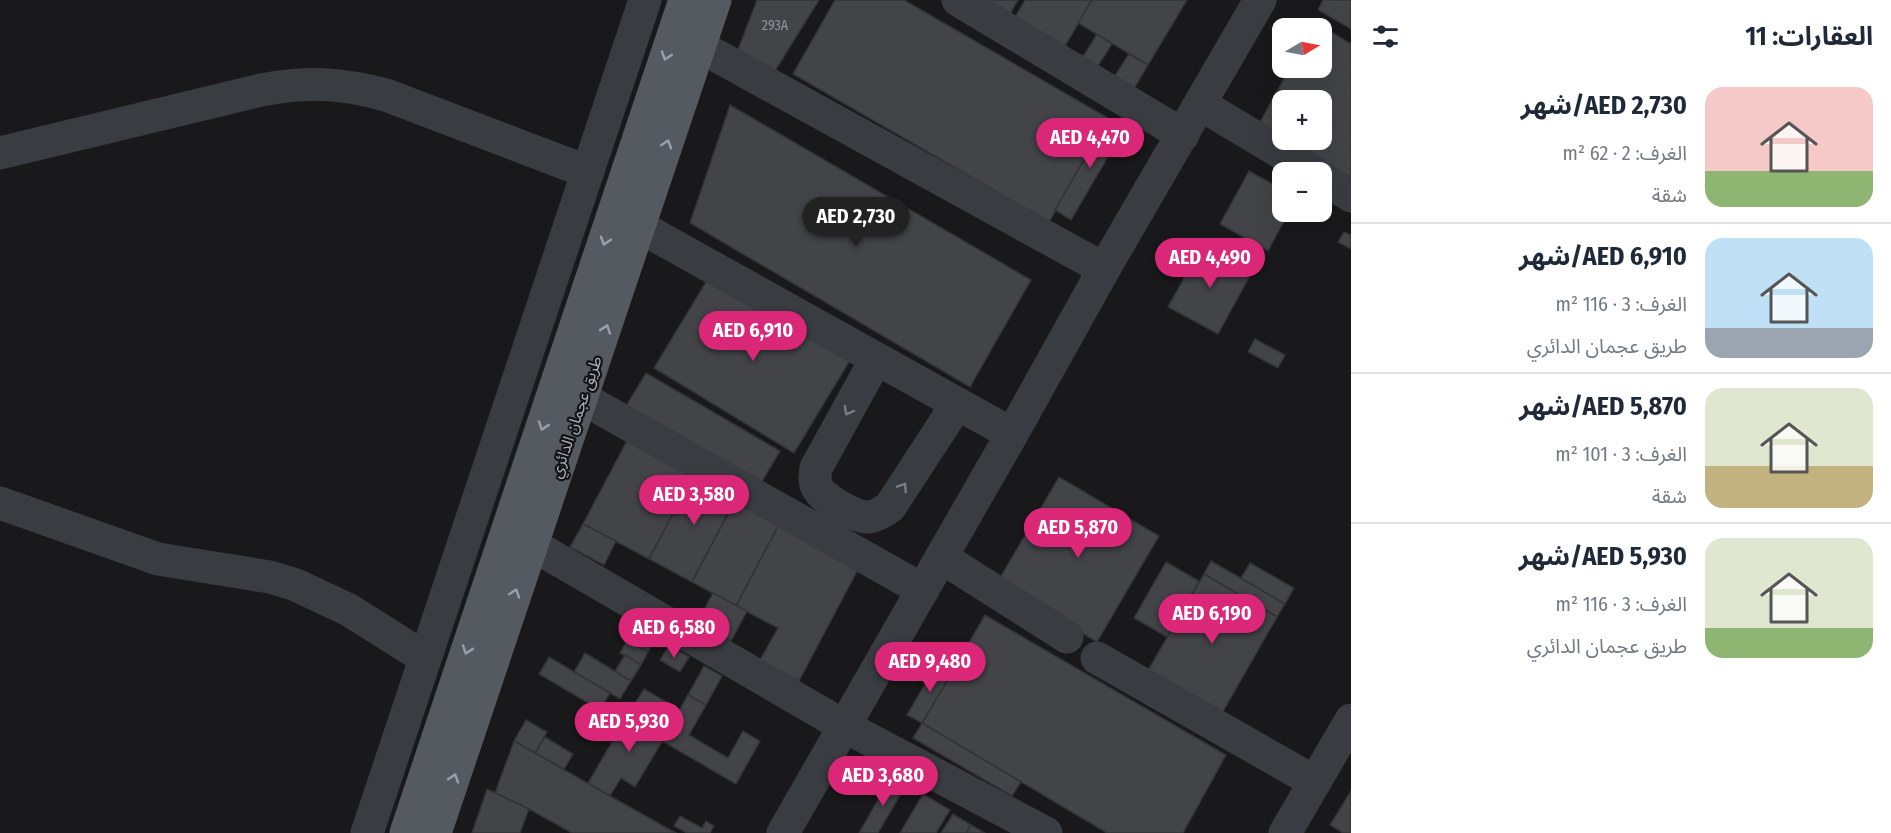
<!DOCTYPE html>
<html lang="ar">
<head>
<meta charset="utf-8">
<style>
	body { margin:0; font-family:"Fira Sans Condensed","Noto Sans Arabic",sans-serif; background:#f2f2f3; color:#1f2937; direction:rtl; height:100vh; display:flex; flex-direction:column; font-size:22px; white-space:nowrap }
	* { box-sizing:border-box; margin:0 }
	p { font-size:20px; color:#747a83 }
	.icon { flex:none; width:33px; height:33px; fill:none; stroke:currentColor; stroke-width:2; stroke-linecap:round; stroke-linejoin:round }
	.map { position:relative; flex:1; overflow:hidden; direction:ltr }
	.sheet { display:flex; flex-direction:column; background:#fff; width:540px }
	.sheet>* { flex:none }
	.needle { width:39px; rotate:80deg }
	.tools { position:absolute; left:1272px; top:18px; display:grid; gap:12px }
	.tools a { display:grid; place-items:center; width:60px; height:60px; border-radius:12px; background:#fff; box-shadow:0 6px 24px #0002; font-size:30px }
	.price { position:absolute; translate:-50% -51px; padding:0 14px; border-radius:21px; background:#db2777; color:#fff; font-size:20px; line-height:39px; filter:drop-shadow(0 2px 3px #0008) }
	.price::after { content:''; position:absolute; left:50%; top:36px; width:18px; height:14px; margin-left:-9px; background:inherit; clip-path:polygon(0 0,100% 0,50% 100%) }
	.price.selected { background:#222; color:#fff }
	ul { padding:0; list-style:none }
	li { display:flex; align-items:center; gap:18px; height:150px; padding:0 18px }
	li+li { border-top:2px solid #e0e1e3 }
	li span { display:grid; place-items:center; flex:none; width:168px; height:120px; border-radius:18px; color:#555 }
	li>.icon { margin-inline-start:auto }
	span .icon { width:72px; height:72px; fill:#fffc; stroke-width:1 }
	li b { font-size:26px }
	h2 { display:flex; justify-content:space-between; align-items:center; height:72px; padding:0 18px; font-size:26px }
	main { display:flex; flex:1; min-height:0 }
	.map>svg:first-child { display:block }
	.building { fill:#434448; stroke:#323337; stroke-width:1.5 }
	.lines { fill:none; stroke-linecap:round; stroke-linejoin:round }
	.minor { stroke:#393c40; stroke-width:33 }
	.major { stroke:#555960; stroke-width:33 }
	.oneway { stroke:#99a0aa }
	.oneway2 { stroke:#777d84 }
	.labels { text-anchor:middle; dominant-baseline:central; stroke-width:4.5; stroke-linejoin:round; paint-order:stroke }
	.number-label { font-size:14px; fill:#90969f }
	.street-label { font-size:16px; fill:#aab2bc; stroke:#141416 }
</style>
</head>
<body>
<main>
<section class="sheet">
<h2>العقارات: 11<svg class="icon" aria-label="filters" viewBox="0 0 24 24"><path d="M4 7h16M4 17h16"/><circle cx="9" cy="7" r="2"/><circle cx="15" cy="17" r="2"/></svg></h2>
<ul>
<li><span style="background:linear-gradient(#f6c9c9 70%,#8fb573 0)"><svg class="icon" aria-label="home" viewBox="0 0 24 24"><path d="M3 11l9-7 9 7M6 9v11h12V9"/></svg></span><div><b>AED 2,730/شهر</b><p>الغرف: 2 · 62 m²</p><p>شقة</p></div></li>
<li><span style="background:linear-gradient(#bfe0f5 75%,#9aa5b1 0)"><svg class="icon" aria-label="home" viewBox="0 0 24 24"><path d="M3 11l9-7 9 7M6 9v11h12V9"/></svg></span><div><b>AED 6,910/شهر</b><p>الغرف: 3 · 116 m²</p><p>طريق عجمان الدائري</p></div></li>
<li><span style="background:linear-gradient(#dfe7d0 65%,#c2b280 0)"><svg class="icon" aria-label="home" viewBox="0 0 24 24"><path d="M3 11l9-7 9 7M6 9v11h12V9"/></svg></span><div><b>AED 5,870/شهر</b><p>الغرف: 3 · 101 m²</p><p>شقة</p></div></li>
<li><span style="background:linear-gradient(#dfe7d0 75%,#8fb573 0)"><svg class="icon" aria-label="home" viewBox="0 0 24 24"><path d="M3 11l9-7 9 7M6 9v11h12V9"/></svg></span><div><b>AED 5,930/شهر</b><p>الغرف: 3 · 116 m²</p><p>طريق عجمان الدائري</p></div></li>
</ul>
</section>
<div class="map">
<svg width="1351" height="833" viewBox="0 0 1351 833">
	<rect width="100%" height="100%" fill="#19191b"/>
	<!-- building -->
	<g class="building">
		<path d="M757 0H819L775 71 737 52Z"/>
		<path d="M835 0H904L1108 118 1049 222 793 74Z"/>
		<path d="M978 0H1018L1004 24Z"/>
		<path d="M1025 0H1092L1061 53 1011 24Z"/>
		<path d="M1092 0H1187L1148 65 1078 23Z"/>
		<path d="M1323 0H1351V29L1318 10Z"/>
		<path d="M1315 22 1351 44V177L1286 140H1322V100H1282V137L1259 124 1290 68H1322V28H1312Z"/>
		<path d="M1097 34 1112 44 1094 72 1079 63Z"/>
		<path d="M1129 54 1148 65 1132 92 1112 80Z"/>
		<path d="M730 105 1031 280 970 387 690 223Z"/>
		<path d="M1108 118 1125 128 1071 220 1055 210Z"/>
		<path d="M1249 171 1282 189V212H1289L1268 251 1220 224Z"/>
		<path d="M1344 232 1351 235V249L1338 242Z"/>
		<path d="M1203 244 1252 272 1218 334 1168 307Z"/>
		<path d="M712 272 852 357 794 453 654 368Z"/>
		<path d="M1255 339 1285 355 1278 368 1248 352Z"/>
		<path d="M646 373 780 451 757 490 623 411Z"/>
		<path d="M630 435 696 470 649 559 583 524Z"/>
		<path d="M696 470 739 493 692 582 649 559Z"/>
		<path d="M1059 477 1159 536 1097 642 997 583Z"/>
		<path d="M739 493 783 517 736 606 692 582Z"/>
		<path d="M783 517 863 560 799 681 760 660 778 628 736 606Z"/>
		<path d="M583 524 616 541 604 565 570 547Z"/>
		<path d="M1211 561 1285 604 1277 617 1204 574Z"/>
		<path d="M1166 562 1199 581 1167 637 1134 618Z"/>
		<path d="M1250 563 1294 588 1285 604 1241 578Z"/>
		<path d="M1204 574 1277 617 1221 715 1147 672Z"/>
		<path d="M713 593 747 611 731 641 697 623Z"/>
		<path d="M985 615 1226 755 1183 833H1107L922 723Z"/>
		<path d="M636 624 657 636 648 652 627 640Z"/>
		<path d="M627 640 648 652 641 665 620 653Z"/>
		<path d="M669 645 689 657 680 672 660 660Z"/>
		<path d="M585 653 631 681 620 699 574 672Z"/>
		<path d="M625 655 641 665 631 681 615 671Z"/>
		<path d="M549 657 610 693 600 710 539 674Z"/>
		<path d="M938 662 953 671 922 723 907 715Z"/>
		<path d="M704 666 722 676 706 705 688 695Z"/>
		<path d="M644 689 680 710 669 730 632 708Z"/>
		<path d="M688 695 706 705 689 735 728 758 743 731 760 741 736 784 662 741Z"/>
		<path d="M632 708 669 730 635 787 621 778 610 796 588 783Z"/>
		<path d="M526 720 547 732 535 753 514 741Z"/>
		<path d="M922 723 1021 782 1012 796 913 738Z"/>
		<path d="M545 737 573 754 564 769 535 753Z"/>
		<path d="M514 741 610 796 676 833H572L529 809 495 793Z"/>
		<path d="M891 777 906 785 878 833H859Z"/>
		<path d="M487 789 529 809 520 833H472Z"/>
		<path d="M1351 791V833H1343L1330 825Z"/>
		<path d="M923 794 950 810 936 833H900Z"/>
		<path d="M953 814 971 825 966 833H941Z"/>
		<path d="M680 816 702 828 706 821 714 826 710 833H687L674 826Z"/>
		<path d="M971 825 985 833H966Z"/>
	</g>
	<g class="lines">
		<!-- minor -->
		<g class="minor">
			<path d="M958 0 1183 135"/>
			<path d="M699 46 1104 269"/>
			<path d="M1200 104 1313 172"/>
			<path d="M0 153 261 90C307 81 341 83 386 95L588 172"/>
			<path d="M1322 178 1351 196"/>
			<path d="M640 227 1012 434"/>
			<path d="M876 359 816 468C815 475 814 481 817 487 822 499 856 518 869 517 878 516 883 511 890 507L957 404"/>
			<path d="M582 398 923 590"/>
			<path d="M0 503 158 559 270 577 296 585 349 610 425 658"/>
			<path d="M531 544 844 726 1046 833"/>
			<path d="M941 557 1067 637"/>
			<path d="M1097 658 1315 782"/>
			<path d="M367 833 645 0"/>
			<path d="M783 833 1012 434 1104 269 1260 0"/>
			<path d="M1285 833 1351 720"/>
		</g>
		<!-- major -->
		<g class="major">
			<path d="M406 833 685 0"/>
			<path d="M435 833 715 0"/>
		</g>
	</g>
	<!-- one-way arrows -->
	<defs><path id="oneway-chevron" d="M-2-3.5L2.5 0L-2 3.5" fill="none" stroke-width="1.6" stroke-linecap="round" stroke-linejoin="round" transform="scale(1.5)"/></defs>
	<g class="oneway">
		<use href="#oneway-chevron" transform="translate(666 56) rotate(108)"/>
		<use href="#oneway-chevron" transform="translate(667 144) rotate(-72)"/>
		<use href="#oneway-chevron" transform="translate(605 241) rotate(108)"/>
		<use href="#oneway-chevron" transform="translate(606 329) rotate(-71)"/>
		<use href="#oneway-chevron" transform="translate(543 426) rotate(109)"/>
		<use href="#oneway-chevron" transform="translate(515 593) rotate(-72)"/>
		<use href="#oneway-chevron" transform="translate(467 650) rotate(109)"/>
		<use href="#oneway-chevron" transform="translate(454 778) rotate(-72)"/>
	</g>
	<g class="oneway2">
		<use href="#oneway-chevron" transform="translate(848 411) rotate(119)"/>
		<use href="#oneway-chevron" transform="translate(903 487) rotate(-57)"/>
	</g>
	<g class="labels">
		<!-- number labels -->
		<g class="number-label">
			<text x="775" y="25">293A</text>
		</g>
		<!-- street labels -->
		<g class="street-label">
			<text transform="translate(576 417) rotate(-71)">طريق عجمان الدائري</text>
		</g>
	</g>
</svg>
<div class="tools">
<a><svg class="needle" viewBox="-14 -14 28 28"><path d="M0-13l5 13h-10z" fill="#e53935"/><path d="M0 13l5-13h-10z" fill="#747a83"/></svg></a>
<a>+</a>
<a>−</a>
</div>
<b class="price" style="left:1090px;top:169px">AED 4,470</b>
<b class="price selected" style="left:856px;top:248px">AED 2,730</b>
<b class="price" style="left:1210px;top:289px">AED 4,490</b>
<b class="price" style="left:753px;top:362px">AED 6,910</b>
<b class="price" style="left:694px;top:526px">AED 3,580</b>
<b class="price" style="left:1078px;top:559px">AED 5,870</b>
<b class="price" style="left:1212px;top:645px">AED 6,190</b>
<b class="price" style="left:674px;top:659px">AED 6,580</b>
<b class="price" style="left:930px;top:693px">AED 9,480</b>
<b class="price" style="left:629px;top:753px">AED 5,930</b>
<b class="price" style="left:883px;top:807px">AED 3,680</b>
</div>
</main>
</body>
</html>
